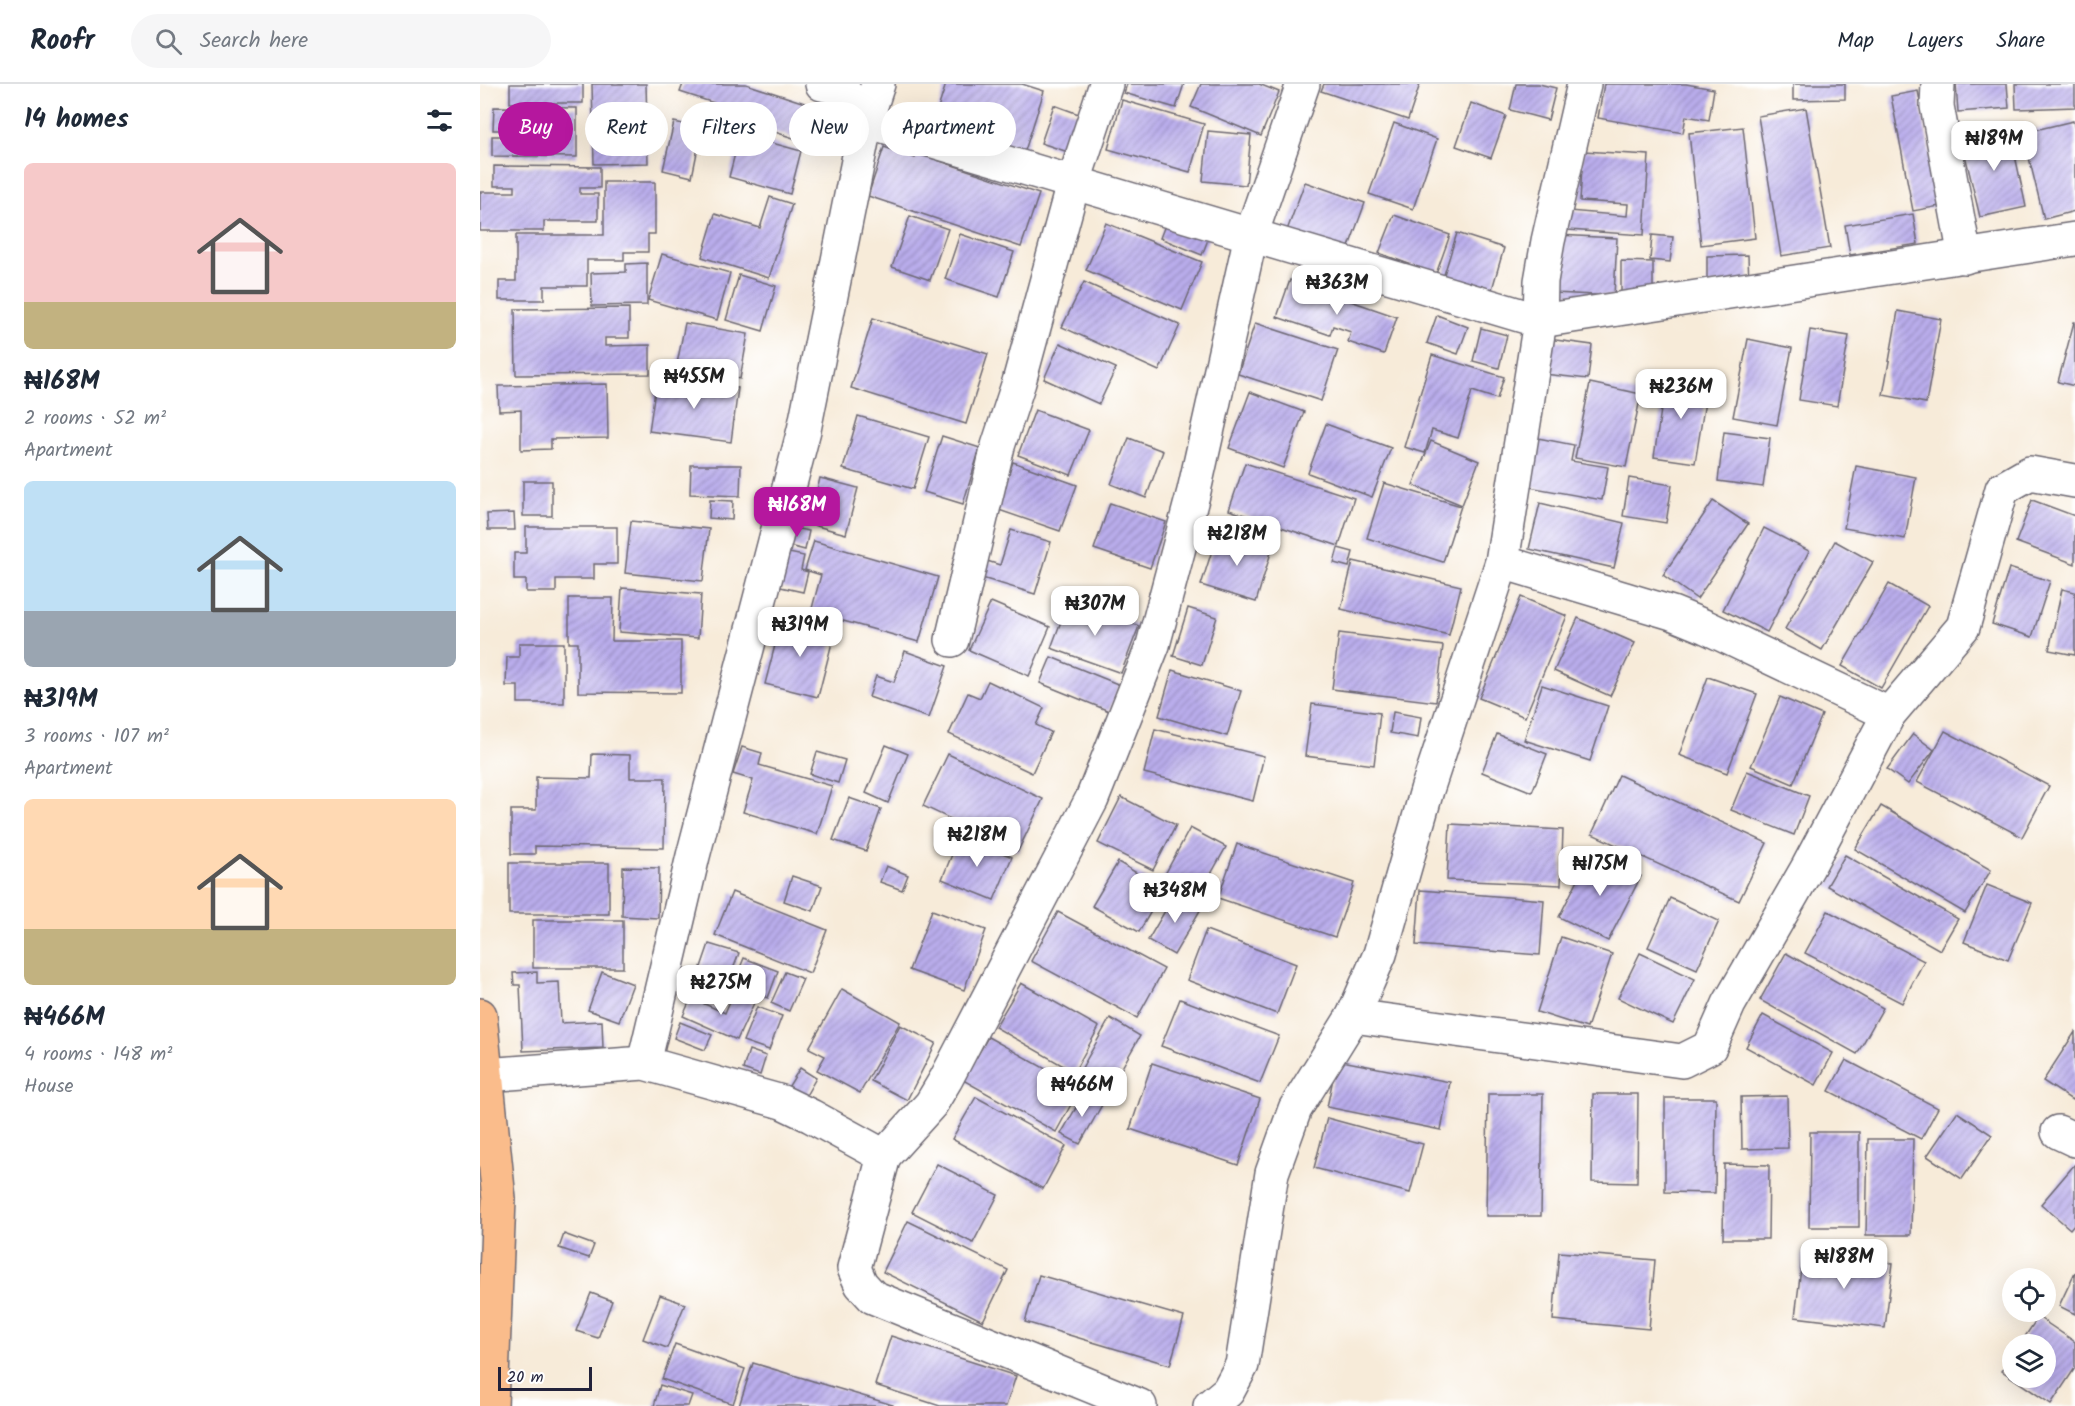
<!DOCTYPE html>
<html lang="en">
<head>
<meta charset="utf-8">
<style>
	body { margin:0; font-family:Kalam,sans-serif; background:#f6f6f7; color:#1f2937; height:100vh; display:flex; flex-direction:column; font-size:22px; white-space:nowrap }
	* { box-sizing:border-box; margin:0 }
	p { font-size:20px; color:#747a83 }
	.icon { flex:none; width:33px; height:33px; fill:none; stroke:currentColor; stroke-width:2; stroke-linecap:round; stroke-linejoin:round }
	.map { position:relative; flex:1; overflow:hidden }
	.panel { display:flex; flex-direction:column; background:#fff; width:480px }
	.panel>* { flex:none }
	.guide { position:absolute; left:18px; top:18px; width:570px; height:54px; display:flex; gap:12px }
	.fabs { position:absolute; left:1522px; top:1184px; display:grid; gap:12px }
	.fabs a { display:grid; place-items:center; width:54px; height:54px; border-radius:50%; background:#fff; box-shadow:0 6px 24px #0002; font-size:30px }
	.scale { position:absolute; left:18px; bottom:15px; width:94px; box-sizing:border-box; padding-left:6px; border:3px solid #22223b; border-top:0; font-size:16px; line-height:21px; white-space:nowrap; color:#22223b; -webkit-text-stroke:4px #fff; paint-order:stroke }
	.price { position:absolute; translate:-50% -51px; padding:0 14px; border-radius:12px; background:#fff; color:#222; font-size:20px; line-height:39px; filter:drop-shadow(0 2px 3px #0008) }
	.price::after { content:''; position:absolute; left:50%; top:36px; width:18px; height:14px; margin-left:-9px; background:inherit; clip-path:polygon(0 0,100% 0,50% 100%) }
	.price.on { background:#b5179e; color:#fff }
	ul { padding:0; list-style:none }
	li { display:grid; align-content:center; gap:12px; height:318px; padding:0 24px }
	li span { display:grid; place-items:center; height:186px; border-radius:9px; color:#555 }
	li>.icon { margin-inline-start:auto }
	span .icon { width:108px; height:108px; fill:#fffc; stroke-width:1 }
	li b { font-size:26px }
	h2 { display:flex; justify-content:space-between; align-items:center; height:72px; padding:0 24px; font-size:26px }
	.chip { padding:0 21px; border-radius:27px; background:#fff; box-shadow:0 6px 24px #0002; font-size:21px; line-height:54px }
	.chip.on { background:#b5179e; color:#fff }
	header { display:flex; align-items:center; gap:36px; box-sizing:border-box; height:84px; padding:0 30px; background:#fff; border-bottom:2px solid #e0e1e3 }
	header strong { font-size:28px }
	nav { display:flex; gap:33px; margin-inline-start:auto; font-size:21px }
	.search { width:420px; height:54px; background:#f6f6f7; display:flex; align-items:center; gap:15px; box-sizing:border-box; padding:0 21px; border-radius:33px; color:#747a83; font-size:22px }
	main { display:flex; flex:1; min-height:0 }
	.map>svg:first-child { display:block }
	.building { fill:url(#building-hatch) }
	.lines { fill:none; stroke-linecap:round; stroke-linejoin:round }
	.minor-casing { stroke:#6d6872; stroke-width:36 }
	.major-casing { stroke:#6d6872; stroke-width:36 }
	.minor { stroke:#fff; stroke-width:33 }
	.major { stroke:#fabc8b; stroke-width:33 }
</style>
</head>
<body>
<header>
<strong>Roofr</strong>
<div class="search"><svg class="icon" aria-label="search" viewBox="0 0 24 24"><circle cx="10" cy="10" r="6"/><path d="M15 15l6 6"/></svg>Search here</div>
<nav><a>Map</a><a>Layers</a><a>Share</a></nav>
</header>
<main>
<section class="panel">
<h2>14 homes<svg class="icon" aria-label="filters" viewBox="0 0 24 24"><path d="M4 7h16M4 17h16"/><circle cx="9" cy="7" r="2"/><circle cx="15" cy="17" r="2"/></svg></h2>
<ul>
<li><span style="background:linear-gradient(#f6c9c9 75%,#c2b280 0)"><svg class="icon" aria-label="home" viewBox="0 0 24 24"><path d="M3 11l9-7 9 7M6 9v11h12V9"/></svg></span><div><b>₦168M</b><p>2 rooms · 52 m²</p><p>Apartment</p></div></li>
<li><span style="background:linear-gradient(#bfe0f5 70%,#9aa5b1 0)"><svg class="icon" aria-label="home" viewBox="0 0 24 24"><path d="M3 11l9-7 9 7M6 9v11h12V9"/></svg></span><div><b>₦319M</b><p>3 rooms · 107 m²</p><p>Apartment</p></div></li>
<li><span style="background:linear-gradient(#ffd9b3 70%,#c2b280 0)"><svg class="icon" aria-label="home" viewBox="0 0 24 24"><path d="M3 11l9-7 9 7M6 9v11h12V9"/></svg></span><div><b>₦466M</b><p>4 rooms · 148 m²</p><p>House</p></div></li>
</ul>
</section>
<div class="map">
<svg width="1595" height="1322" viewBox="0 0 1595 1322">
	<defs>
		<pattern id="building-hatch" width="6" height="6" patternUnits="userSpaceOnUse" patternTransform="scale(1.5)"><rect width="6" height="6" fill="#baadec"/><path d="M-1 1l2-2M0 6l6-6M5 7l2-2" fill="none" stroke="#978cc0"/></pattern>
	</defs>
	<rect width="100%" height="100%" fill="#fff"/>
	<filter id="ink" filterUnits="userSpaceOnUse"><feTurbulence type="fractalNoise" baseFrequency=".0167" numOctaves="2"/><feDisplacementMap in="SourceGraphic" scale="12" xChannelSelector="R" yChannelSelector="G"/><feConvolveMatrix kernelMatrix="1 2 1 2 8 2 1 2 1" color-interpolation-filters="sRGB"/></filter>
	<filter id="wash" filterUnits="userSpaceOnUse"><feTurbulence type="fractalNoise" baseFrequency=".008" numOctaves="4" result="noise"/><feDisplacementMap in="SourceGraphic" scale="24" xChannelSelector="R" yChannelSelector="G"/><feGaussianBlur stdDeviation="1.35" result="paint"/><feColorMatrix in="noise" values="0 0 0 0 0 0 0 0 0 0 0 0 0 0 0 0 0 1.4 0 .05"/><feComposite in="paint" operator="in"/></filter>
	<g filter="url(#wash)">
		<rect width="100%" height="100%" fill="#f7ebd9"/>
		<g id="blocks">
			<!-- building -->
			<g class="building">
				<rect x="30" y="0" width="73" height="19"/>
				<path d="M112 0H166L168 79 114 80Z"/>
				<path d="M203 0H266L334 22 323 57 232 28 234 19 200 8Z"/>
				<path d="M466 0H542L564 7 544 70 453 40Z"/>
				<path d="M647 0H704L696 24 644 9Z"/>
				<path d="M721 0H779L799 8 781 52 711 23Z"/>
				<path d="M844 0H940L928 36 841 7Z"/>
				<path d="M1036 0H1059L1076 4 1068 36 1030 26Z"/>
				<path d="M1124 0H1206L1234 5 1229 36 1206 32 1203 49 1118 34Z"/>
				<path d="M1313 0H1365V15L1313 16Z"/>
				<path d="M1476 0H1527L1529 24 1478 28Z"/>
				<path d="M1535 0H1595V23L1536 25Z"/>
				<path d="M1438 7 1460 122 1433 127 1411 12Z"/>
				<path d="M642 16 724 40 710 88 628 65Z"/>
				<path d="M991 19 1026 32 1011 74 976 62Z"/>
				<path d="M574 21 604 32 591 69 561 59Z"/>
				<path d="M14 23 97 24V73L12 72V52H33V46H13Z"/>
				<path d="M1326 24 1350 164 1301 172 1278 32Z"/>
				<path d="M1593 37 1595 45V127L1564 135 1543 49Z"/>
				<path d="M194 38 222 44 212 93 183 86Z"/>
				<path d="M914 39 957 55 933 125 889 110Z"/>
				<path d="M1263 43 1275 154 1221 161 1209 49Z"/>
				<path d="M1529 43 1546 123 1500 133 1481 54Z"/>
				<path d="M728 47 771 51 766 101 723 97Z"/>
				<path d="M260 50 321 67 310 110 249 93Z"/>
				<path d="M404 63 435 74 436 69 559 110 541 163 388 112Z"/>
				<path d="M1103 67 1169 71 1164 151 1088 146 1089 127 1147 132 1148 120 1100 117Z"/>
				<path d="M14 82 120 83V104H100V110H118V137H64V147H0V108H35V102H14Z"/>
				<path d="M124 98H175V150H168V168H144V176H107V202H64V216H19V197H36V151H124Z"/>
				<path d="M825 98 885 119 866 171 806 149Z"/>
				<path d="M290 113 312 120 289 194 222 173 235 130 280 144Z"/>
				<path d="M1433 130 1438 160 1370 171 1365 141Z"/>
				<path d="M914 131 970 151 956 190 899 169Z"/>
				<path d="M430 132 468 145 450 196 412 183Z"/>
				<path d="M687 136 729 153 722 171 680 154Z"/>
				<path d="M626 139 722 178 702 226 606 186Z"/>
				<path d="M977 149 1024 164 1010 212 962 197Z"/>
				<path d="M480 150 534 168 519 213 465 195Z"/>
				<path d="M1077 151 1137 154 1134 212 1074 209Z"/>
				<path d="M1172 151 1193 153 1190 178 1170 176Z"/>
				<path d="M182 170 250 189 237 236 168 216Z"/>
				<path d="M1268 171 1269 199 1227 200V172Z"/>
				<path d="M1141 177 1173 178V212H1141Z"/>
				<path d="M167 179V221L112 222 111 189 146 188V180Z"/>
				<path d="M259 191 296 202 283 247 246 236Z"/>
				<path d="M810 196 917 233 904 270 868 258 871 248 853 242 850 251 797 233Z"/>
				<path d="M604 198 700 241 679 287 582 243Z"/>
				<path d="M149 224V254H125V262L170 261V290L36 291 35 225Z"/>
				<path d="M1418 227 1461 235 1446 319 1403 311Z"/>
				<path d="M957 231 988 243 978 270 947 259Z"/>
				<path d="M393 234 508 270 486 340 371 304Z"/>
				<path d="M1594 238H1595V302L1578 298Z"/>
				<path d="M205 239 268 250 260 295 196 285Z"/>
				<path d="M775 239 858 266 841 317 758 290Z"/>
				<path d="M1001 244 1027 251 1019 284 993 277Z"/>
				<path d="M1330 246 1369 252 1357 322 1319 316Z"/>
				<path d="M1068 255 1112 261 1108 295 1064 290Z"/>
				<path d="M1268 255 1312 264 1297 341 1253 333Z"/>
				<path d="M580 259 636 284 619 320 564 295Z"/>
				<path d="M952 271 1024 293 1017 315 992 307 978 354 952 346 945 369 924 363Z"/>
				<path d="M1186 292 1228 299 1215 379 1174 373Z"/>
				<path d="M177 293 258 304 251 358 169 347Z"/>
				<path d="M1110 299 1161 310 1146 383 1095 374Z"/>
				<path d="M127 300 128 354 71 355V365L41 366V326L19 327 18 302Z"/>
				<path d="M770 308 824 328 803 384 749 364Z"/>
				<path d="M555 326 609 346 591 391 538 371Z"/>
				<path d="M378 332 449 353 433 405 363 385Z"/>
				<path d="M846 340 911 364 892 413 828 389Z"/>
				<path d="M1244 348 1290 354 1283 403 1238 397Z"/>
				<path d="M462 352 500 364 483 420 444 408Z"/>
				<path d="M649 354 683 367 666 414 631 400Z"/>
				<path d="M1058 354 1094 361 1091 377 1128 383 1122 416 1049 403Z"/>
				<path d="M951 357 999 377 982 421 933 401Z"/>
				<path d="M533 378 597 401 580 447 516 425Z"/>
				<path d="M765 379 874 414 859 462 749 426Z"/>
				<path d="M211 381H261L260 412 210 410Z"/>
				<path d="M1376 382 1436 393 1425 455 1364 444Z"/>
				<path d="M340 394 378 404 366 450 329 440Z"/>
				<path d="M1149 394 1192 401 1186 439 1143 432Z"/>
				<rect x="43" y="397" width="29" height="35"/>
				<path d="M904 399 981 422 963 478 887 454Z"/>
				<path d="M230 416 253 417 252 436 229 434Z"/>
				<path d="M1552 416 1595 432V480L1536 458Z"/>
				<path d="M1233 417 1268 440 1217 515 1183 491Z"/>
				<path d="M630 419 686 438 670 484 614 465Z"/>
				<path d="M1060 419 1144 439 1134 484 1049 465Z"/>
				<path d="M34 429 35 446H8L7 430Z"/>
				<path d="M151 437 229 445 223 497 145 489Z"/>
				<path d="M46 443H137V480H114V495H76V508H46V496H34V469H46Z"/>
				<path d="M308 443 329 447 325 466 305 461Z"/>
				<path d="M1284 444 1329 467 1287 548 1243 526Z"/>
				<path d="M531 446 571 458 555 510 502 494 507 477 520 481Z"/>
				<path d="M738 448 792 465 776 518 721 501Z"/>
				<path d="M334 457 458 493 439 558 331 528 341 491 325 486Z"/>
				<path d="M1355 457 1393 478 1342 566 1305 545Z"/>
				<path d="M858 464 873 468 869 483 854 479Z"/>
				<path d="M304 468 324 472 321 486 328 488 323 508 296 502Z"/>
				<path d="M873 477 981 502 969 551 861 525Z"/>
				<path d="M1529 484 1570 497 1552 553 1512 540Z"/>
				<path d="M1409 500 1448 522 1401 604 1362 582Z"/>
				<path d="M142 504 221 510 218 554 139 548Z"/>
				<path d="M1582 505 1595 508V571L1569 566Z"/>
				<path d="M1041 513 1087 532 1045 633 999 614Z"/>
				<path d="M89 514H133L132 557H201V609L98 608V559H89Z"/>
				<path d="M589 516 659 542 641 589 571 564Z"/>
				<path d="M511 518 570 543 549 592 489 566Z"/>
				<path d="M708 524 737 533 722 581 693 572Z"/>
				<path d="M302 534 355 547 338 613 285 600Z"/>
				<path d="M1098 534 1155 559 1130 612 1074 587Z"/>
				<path d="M859 549 963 562 956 618 852 605Z"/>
				<path d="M39 559H84V619H38V602H26L27 573H39Z"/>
				<path d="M425 567 467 582 449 634 389 613 396 592 414 598Z"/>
				<path d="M571 573 640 601 629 627 560 599Z"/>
				<path d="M692 586 761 607 747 652 679 632Z"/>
				<path d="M1228 593 1277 610 1247 689 1199 671Z"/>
				<path d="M508 597 564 624 556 641 571 648 552 689 469 650 488 609 500 614Z"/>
				<path d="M1062 601 1128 622 1110 677 1044 656Z"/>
				<path d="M1300 613 1342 631 1313 700 1271 682Z"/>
				<path d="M832 620 900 629 894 681 825 672Z"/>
				<path d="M913 628 941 633 938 654 910 649Z"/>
				<path d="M675 645 784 672 773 717 664 689Z"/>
				<path d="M1465 647 1569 702 1542 753 1437 698Z"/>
				<path d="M1017 650 1067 670 1052 708 1002 688Z"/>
				<path d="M1433 650 1454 666 1428 700 1407 685Z"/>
				<path d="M406 661 428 670 408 719 386 709Z"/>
				<path d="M262 663 282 669 279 681 352 702 337 750 263 728 273 696 253 690Z"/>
				<path d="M337 668 365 676 358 699 330 690Z"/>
				<path d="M112 670 150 671V694H185L184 764 55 762V770H31V726H56V693L111 694Z"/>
				<path d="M468 670 563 715 538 767 443 722Z"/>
				<path d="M1267 687 1329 712 1314 751 1251 726Z"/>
				<path d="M1139 691 1287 759 1259 817 1112 750Z"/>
				<path d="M641 713 696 741 673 786 618 759Z"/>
				<path d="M369 714 401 725 386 767 353 756Z"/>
				<path d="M1401 722 1511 786 1485 829 1375 765Z"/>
				<path d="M970 740 1083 746 1081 801 967 796Z"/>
				<path d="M710 744 746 763 717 815 682 796Z"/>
				<path d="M480 751 532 773 514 816 462 795Z"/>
				<path d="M757 760 874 799 855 853 738 814Z"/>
				<path d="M1112 768 1161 792 1128 857 1079 833Z"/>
				<path d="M1365 771 1478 835 1460 866 1347 802Z"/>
				<path d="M638 778 684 805 659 848 612 822Z"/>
				<rect x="29" y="779" width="100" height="51"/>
				<path d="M406 782 428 791 422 806 400 798Z"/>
				<path d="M143 783 179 784 178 834 142 832Z"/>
				<path d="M312 792 342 802 333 827 304 817Z"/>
				<path d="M1507 801 1552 819 1528 876 1484 858Z"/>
				<path d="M940 806 1064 816 1060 871 936 861Z"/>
				<path d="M252 808 347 846 330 889 235 851Z"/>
				<path d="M696 808 722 823 694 871 668 856Z"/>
				<path d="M1190 814 1239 837 1217 885 1168 863Z"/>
				<path d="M452 826 506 846 484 906 429 886Z"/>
				<path d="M1348 827 1444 877 1422 919 1325 869Z"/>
				<path d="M578 828 684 885 657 934 551 877Z"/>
				<rect x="53" y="836" width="90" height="48"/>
				<path d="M726 846 816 880 797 930 707 896Z"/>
				<path d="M1081 853 1132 870 1107 944 1057 928Z"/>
				<path d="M229 860 259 869 248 899 219 889Z"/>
				<path d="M1160 869 1215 895 1193 940 1138 914Z"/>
				<path d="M1306 869 1403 924 1377 970 1280 916Z"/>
				<path d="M264 874 298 887 288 914 253 901Z"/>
				<path d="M57 888V899L79 898 81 939 122 937 123 964 43 967 40 901H34L33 889Z"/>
				<path d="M122 888 153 900 139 937 108 926Z"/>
				<path d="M305 888 323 895 309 927 291 919Z"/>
				<path d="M541 899 619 943 594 988 515 943Z"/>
				<path d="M362 905 420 938 380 1009 337 986 345 972 329 964Z"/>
				<path d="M253 910 274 919 257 956 203 932 211 914 245 929Z"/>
				<path d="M700 915 799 952 780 999 681 962Z"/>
				<path d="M277 923 302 932 289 966 263 957Z"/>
				<path d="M1283 931 1353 969 1336 1001 1266 963Z"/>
				<path d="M630 934 660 952 628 1008 598 991Z"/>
				<path d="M200 938 232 951 225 966 194 954Z"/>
				<path d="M420 941 456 959 427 1016 391 997Z"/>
				<path d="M1595 948V1012L1592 1016 1563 997Z"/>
				<path d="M508 953 600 1004 576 1048 483 996Z"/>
				<path d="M269 966 286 972 280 991 263 985Z"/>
				<path d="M857 976 970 998 961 1046 847 1023Z"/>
				<path d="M1366 976 1458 1024 1441 1055 1349 1007Z"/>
				<path d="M672 979 780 1015 758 1081 650 1045Z"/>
				<path d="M320 984 336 994 324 1015 307 1005Z"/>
				<path d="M605 1008 623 1019 600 1060 581 1050Z"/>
				<path d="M1008 1010H1063L1061 1132H1006Z"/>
				<path d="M1113 1010H1158L1157 1099 1112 1098Z"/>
				<path d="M1307 1012 1308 1064 1262 1065 1261 1013Z"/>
				<path d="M496 1013 586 1062 563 1105 472 1055Z"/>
				<path d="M1185 1014H1236L1235 1109 1185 1108Z"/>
				<path d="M1477 1028 1512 1051 1482 1095 1447 1072Z"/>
				<path d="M847 1034 943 1060 930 1109 834 1084Z"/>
				<path d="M1330 1048H1379V1143H1329Z"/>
				<path d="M1388 1055H1433L1431 1151H1386Z"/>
				<path d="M457 1080 518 1111 493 1159 432 1128Z"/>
				<path d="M1244 1080 1289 1081 1288 1155H1243Z"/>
				<path d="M1595 1080V1139L1590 1145 1561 1120Z"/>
				<path d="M428 1137 528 1186 503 1237 403 1188Z"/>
				<path d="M84 1150 114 1161 109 1174 79 1164Z"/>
				<path d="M1079 1168 1175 1176 1169 1245 1073 1236Z"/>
				<path d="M1323 1168 1413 1179 1405 1244 1315 1233Z"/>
				<path d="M1595 1188V1230L1579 1222Z"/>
				<path d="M559 1191 704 1233 690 1281 545 1238Z"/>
				<path d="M111 1209 132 1217 118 1254 96 1247Z"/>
				<path d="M180 1211 205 1220 187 1264 163 1255Z"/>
				<path d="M1558 1233 1595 1258V1284L1571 1320 1522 1287 1533 1271V1293H1566V1260H1540Z"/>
				<path d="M411 1252 536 1292 526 1322H460L395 1301Z"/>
				<path d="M195 1260 265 1285 253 1320 182 1295Z"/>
				<path d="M273 1279 413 1321V1322H259Z"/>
				<path d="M180 1301 212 1311 208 1322H174Z"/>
			</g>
		</g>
	</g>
	<g filter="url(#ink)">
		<use href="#blocks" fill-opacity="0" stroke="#6d6872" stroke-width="1.5"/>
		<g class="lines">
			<defs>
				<g id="minor">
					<path d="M342 0 362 5 386 37 1060 237 1595 155"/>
					<path d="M1458 0 1457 22 1485 173"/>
					<path d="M1022 478 1192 529 1226 543 1409 630"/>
					<path d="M472 556 518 362 539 298 593 100 626 0"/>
					<path d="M873 932 1202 977 1230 963 1249 920 1328 783 1409 630 1483 543 1522 405 1550 389 1595 397"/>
					<path d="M164 979 213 772 324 346 386 37 398 0"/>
					<path d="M5 991 164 979 302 1018 331 1032 404 1072"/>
					<path d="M1578 1048 1595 1056"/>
					<path d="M660 1322 393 1213 381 1200 374 1184 404 1072 451 1020 466 995 612 715 673 561 714 407 771 151 823 0"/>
					<path d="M730 1322 748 1307 762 1281 792 1089 815 1025 873 932 900 870 947 706 1022 478 1060 237 1061 197 1068 157 1104 0"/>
				</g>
				<path id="major" d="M0 931 19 1115 11 1322"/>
			</defs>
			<!-- minor casing -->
			<use href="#minor" class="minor-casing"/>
			<!-- major casing -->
			<use href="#major" class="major-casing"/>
			<!-- minor -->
			<use href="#minor" class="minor"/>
			<!-- major -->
			<use href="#major" class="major"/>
		</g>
	</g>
</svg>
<div class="fabs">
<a><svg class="icon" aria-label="locate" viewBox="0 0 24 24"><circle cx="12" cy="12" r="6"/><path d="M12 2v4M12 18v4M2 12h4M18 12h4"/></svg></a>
<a><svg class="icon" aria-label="layers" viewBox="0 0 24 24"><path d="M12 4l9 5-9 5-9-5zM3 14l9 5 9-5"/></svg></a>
</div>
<div class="scale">20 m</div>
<b class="price" style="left:1514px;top:88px">₦189M</b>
<b class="price" style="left:857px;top:232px">₦363M</b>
<b class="price" style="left:214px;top:326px">₦455M</b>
<b class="price" style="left:1201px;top:336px">₦236M</b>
<b class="price on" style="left:317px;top:454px">₦168M</b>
<b class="price" style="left:757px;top:483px">₦218M</b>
<b class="price" style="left:615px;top:553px">₦307M</b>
<b class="price" style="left:320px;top:574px">₦319M</b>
<b class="price" style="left:497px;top:784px">₦218M</b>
<b class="price" style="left:1120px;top:813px">₦175M</b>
<b class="price" style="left:695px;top:840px">₦348M</b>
<b class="price" style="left:241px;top:932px">₦275M</b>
<b class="price" style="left:602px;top:1034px">₦466M</b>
<b class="price" style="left:1364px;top:1206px">₦188M</b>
<div class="guide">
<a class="chip on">Buy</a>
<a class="chip">Rent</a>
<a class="chip">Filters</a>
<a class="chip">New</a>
<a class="chip">Apartment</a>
</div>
</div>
</main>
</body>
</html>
